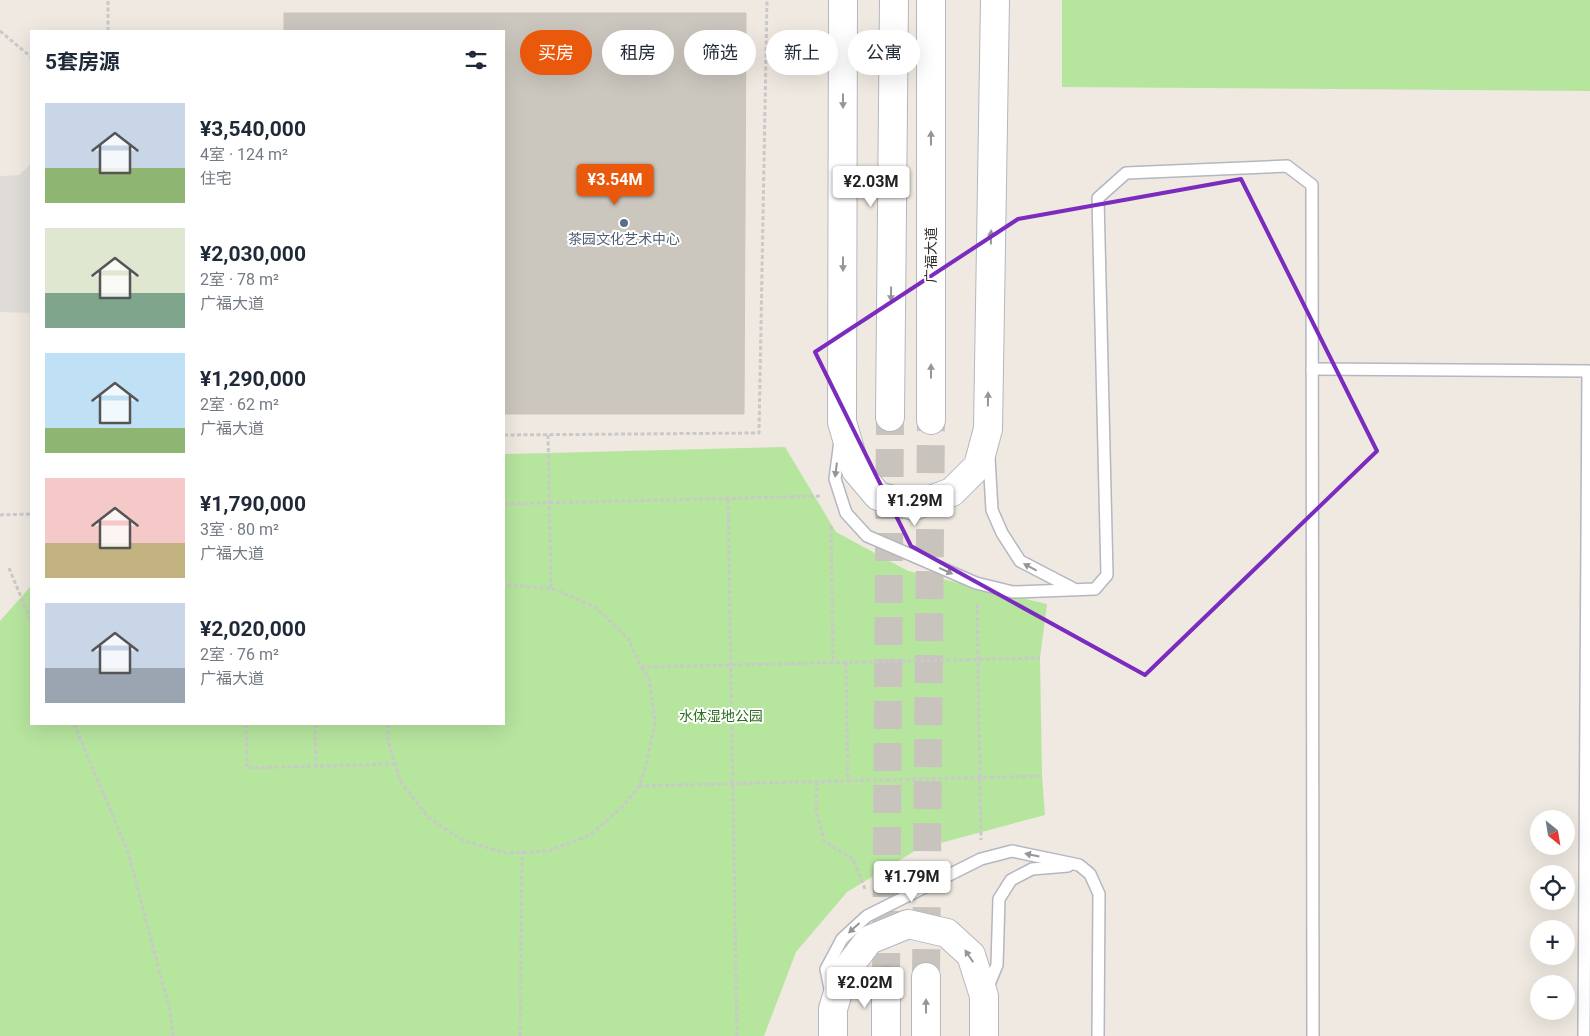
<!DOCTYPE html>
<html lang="zh">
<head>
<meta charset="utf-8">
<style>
	body { margin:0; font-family:Roboto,"Noto Sans SC",sans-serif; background:#f6f6f7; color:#1f2937; height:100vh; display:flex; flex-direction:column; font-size:19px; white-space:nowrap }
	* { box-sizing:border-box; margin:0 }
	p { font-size:16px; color:#747a83 }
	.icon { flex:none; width:28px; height:28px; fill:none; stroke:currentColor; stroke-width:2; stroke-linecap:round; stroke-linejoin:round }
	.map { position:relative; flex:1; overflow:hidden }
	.details { position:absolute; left:30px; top:30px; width:475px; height:695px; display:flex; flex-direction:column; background:#fff; border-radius:0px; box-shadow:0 5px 20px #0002 }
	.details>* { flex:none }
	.hud { position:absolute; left:520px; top:30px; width:475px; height:45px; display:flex; gap:10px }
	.needle { width:32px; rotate:150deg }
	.tools { position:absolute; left:1530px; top:810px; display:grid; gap:10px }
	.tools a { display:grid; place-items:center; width:45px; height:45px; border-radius:50%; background:#fff; box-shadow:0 5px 20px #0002; font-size:25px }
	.price { position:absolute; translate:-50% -42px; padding:0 11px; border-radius:5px; background:#fff; color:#222; font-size:16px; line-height:32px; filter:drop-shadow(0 1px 2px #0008) }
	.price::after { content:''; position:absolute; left:50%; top:30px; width:15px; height:11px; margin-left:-8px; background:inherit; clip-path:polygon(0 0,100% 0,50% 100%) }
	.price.on { background:#ea580c; color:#fff }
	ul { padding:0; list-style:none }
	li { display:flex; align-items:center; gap:15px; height:125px; padding:0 15px }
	li span { display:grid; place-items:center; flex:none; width:140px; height:100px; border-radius:0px; color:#555 }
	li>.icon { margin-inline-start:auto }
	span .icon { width:60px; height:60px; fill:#fffc; stroke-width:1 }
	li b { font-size:21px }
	h2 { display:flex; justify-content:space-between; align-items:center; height:60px; padding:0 15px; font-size:21px }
	.pill { padding:0 18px; border-radius:22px; background:#fff; box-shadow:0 5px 20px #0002; font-size:18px; line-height:45px }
	.pill.on { background:#ea580c; color:#fff }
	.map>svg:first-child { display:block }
	.green { fill:#b6e59e }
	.plaza { fill:#dfdcd8 }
	.building { fill:#cbc7bf; stroke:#cbc5ba }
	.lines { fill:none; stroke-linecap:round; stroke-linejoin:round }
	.secondary-tunnel { stroke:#c8c4bd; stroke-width:28; stroke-dasharray:28 14; stroke-linecap:butt }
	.service-casing { stroke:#b4b7c1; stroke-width:14 }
	.secondary-casing { stroke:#b4b7c1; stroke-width:30 }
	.path { stroke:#c9c9c9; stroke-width:3; stroke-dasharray:4 2.5; stroke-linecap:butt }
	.service { stroke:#fff; stroke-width:11 }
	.secondary { stroke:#fff; stroke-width:28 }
	.oneway { fill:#969696 }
	.marked { fill:none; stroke:#7b2cbf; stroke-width:4; stroke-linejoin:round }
	.service-dot { fill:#5c6f8a; stroke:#fff; stroke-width:2 }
	.labels { text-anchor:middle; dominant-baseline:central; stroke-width:4; stroke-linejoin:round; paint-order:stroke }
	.service-label { font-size:14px; fill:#4e5e75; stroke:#fff }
	.street-label { font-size:14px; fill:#2e2e2e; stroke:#fff }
	.park-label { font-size:14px; fill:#2c6e1b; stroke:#fff }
</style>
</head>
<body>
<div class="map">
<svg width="1590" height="1036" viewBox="0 0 1590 1036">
	<rect width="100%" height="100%" fill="#efe9e1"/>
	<!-- green -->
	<g class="green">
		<path d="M1062 0H1590V91L1062 87Z"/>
		<path d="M785 447 836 532 908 571 1047 604 1040 658 1042 776 1045 815 918 849 847 892 796 952 764 1036H0V621L31 586V724H504V454Z"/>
	</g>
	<!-- plaza -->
	<path class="plaza" d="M31 164V313L0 312V176L19 175Z"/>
	<!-- building -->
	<path class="building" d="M284 13H746L744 414H504V31H284Z"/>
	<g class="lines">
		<!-- secondary-tunnel -->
		<g class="secondary-tunnel">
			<path d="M926 977 931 420"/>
			<path d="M886 981 890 417"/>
		</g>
		<defs>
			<g id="service">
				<path d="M1312 369 1588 371 1584 1036"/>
				<path d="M840 441 835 479 846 513 867 536 976 583 1013 592 1095 589 1107 575 1098 198 1126 173 1287 166 1312 185 1313 1036"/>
				<path d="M989 458 992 510 1002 533 1020 561 1072 588"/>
				<path d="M987 989 997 965 999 899 1011 880 1032 869 1068 866"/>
				<path d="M831 994 826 969 842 939 867 916 981 859 1012 851 1079 865 1090 874 1099 894 1098 1036"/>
			</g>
			<g id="secondary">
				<path d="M843 0 842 422 856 470 878 496 914 506 952 492 978 466 988 429 995 0"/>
				<path d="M890 417 894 0"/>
				<path d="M931 420V0"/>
				<path d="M886 981V1036"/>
				<path d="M833 1036V1009L844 973 869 940 908 924 947 933 971 955 984 996V1036"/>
				<path d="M926 1036V977"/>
			</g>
		</defs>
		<!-- service casing -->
		<use href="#service" class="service-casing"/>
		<!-- secondary casing -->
		<use href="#secondary" class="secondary-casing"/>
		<!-- path -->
		<g class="path">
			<path d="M0 31 31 57"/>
			<path d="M108 31V0"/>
			<path d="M504 435 759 433 767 0"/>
			<path d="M548 435 551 589"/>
			<path d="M728 499 737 1036"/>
			<path d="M504 504 821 496"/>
			<path d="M0 515 31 514"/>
			<path d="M831 526 833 663"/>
			<path d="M9 568 31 621"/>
			<path d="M977 604 981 840"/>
			<path d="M846 663 848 781"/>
			<path d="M641 667 1040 658"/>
			<path d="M74 724 128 852 170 1011 173 1036"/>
			<path d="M246 724 247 768 395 764"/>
			<path d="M315 724 316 767"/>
			<path d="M388 724V741L401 782 428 817 464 841 506 853 549 851 590 835 624 805 639 786 646 766 655 722 649 678 641 667 628 638 595 607 554 589 509 585 504 587"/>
			<path d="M817 781 816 810 824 841 853 859 865 889"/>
			<path d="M639 786 1042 776"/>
			<path d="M520 1036 522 852"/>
		</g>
		<!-- service -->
		<use href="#service" class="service"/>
		<!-- secondary -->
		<use href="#secondary" class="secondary"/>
	</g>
	<!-- one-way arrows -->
	<defs><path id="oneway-solid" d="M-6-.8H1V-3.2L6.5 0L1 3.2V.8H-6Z" transform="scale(1.25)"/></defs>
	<g class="oneway">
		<use href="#oneway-solid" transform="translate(843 101) rotate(90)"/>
		<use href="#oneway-solid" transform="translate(931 138) rotate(-90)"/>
		<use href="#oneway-solid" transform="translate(991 237) rotate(-89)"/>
		<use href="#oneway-solid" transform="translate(843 264) rotate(90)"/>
		<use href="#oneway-solid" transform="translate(891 294) rotate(91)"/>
		<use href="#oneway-solid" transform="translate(931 371) rotate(-90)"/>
		<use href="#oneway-solid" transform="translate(988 399) rotate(-89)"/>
		<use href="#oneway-solid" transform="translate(836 470) rotate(97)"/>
		<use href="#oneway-solid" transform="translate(1030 567) rotate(-152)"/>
		<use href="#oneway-solid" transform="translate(946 571) rotate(24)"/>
		<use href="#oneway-solid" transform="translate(1032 855) rotate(-168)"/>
		<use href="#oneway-solid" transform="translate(854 928) rotate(138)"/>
		<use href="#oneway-solid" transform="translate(969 956) rotate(-124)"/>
		<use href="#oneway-solid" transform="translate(926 1006) rotate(-90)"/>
	</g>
	<!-- marked area -->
	<path class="marked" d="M1241 179 1377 451 1145 675 911 546 815 352 1018 219Z"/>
	<!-- markers -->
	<circle class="service-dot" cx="624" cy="223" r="5"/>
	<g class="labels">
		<!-- service labels -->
		<g class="service-label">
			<text x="624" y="239">茶园文化艺术中心</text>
		</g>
		<!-- street labels -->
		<g class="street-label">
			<text transform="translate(931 255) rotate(-90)">广福大道</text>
		</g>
		<!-- park labels -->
		<g class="park-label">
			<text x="721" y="716">水体湿地公园</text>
		</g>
	</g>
</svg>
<div class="tools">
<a><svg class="needle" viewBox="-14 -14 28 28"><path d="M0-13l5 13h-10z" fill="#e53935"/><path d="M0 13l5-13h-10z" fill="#747a83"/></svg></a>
<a><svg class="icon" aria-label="locate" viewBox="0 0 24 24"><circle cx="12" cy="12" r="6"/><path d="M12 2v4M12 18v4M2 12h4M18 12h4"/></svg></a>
<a>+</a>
<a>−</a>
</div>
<b class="price on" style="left:615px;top:206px">¥3.54M</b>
<b class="price" style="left:871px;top:208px">¥2.03M</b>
<b class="price" style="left:915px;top:527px">¥1.29M</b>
<b class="price" style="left:912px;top:903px">¥1.79M</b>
<b class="price" style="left:865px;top:1009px">¥2.02M</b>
<div class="hud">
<a class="pill on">买房</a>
<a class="pill">租房</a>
<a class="pill">筛选</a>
<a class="pill">新上</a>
<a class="pill">公寓</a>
</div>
<section class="details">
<h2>5套房源<svg class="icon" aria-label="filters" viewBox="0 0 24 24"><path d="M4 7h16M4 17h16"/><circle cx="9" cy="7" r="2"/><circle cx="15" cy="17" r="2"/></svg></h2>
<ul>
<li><span style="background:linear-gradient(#c9d6e8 65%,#8fb573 0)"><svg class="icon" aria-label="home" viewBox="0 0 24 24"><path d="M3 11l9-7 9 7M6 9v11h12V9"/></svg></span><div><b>¥3,540,000</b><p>4室 · 124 m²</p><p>住宅</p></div></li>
<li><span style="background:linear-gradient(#dfe7d0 65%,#7fa58c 0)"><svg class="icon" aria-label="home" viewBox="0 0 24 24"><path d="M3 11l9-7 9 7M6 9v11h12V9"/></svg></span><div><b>¥2,030,000</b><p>2室 · 78 m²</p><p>广福大道</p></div></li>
<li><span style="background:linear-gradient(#bfe0f5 75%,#8fb573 0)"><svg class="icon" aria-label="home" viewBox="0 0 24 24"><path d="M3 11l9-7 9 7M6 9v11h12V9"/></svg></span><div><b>¥1,290,000</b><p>2室 · 62 m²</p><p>广福大道</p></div></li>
<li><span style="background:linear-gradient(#f6c9c9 65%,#c2b280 0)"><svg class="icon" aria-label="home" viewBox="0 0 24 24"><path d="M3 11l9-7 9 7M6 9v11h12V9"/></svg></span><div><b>¥1,790,000</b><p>3室 · 80 m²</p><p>广福大道</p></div></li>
<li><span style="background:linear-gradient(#c9d6e8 65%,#9aa5b1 0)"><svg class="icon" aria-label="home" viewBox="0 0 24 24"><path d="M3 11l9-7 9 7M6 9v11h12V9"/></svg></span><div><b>¥2,020,000</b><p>2室 · 76 m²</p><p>广福大道</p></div></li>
</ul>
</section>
</div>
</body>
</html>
